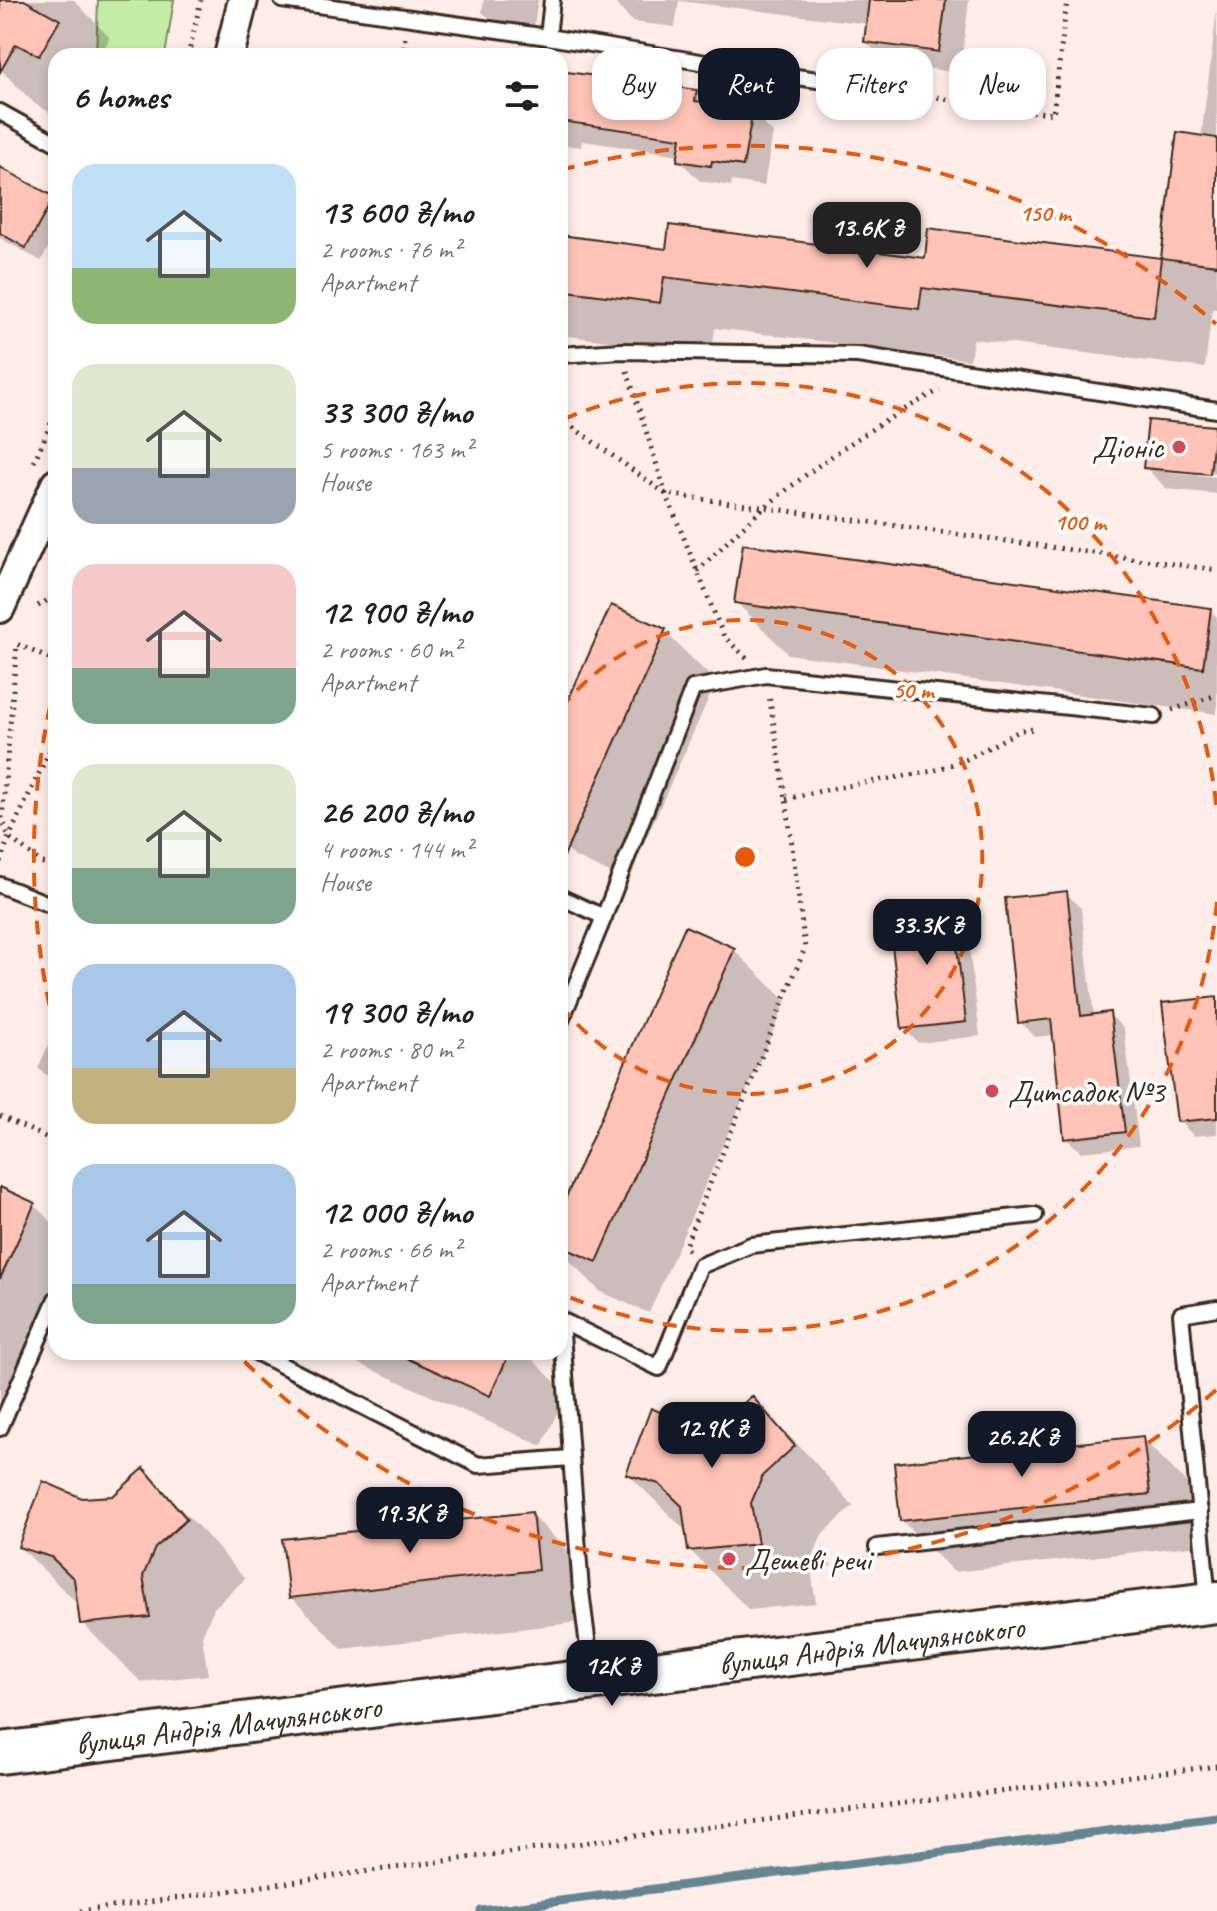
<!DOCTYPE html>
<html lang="en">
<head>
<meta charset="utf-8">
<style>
	body { margin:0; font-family:Caveat,sans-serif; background:#f2f2f2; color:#202124; height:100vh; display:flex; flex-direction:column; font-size:30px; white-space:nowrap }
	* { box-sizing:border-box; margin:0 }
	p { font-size:26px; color:#757577 }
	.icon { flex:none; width:44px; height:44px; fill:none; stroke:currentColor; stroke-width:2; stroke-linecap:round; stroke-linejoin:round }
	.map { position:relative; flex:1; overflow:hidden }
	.details { position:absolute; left:48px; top:48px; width:520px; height:1312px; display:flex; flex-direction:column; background:#fff; border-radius:24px; box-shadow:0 4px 12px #0003 }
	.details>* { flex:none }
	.guide { position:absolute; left:592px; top:48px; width:504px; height:72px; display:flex; gap:16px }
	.price { position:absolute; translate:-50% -68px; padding:0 18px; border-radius:16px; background:#111827; color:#fff; font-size:26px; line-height:52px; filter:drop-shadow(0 2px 4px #0008) }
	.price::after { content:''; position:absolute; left:50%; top:48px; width:24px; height:18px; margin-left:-12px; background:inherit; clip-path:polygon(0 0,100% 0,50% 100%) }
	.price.on { background:#222; color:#fff }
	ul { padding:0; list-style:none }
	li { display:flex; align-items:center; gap:24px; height:200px; padding:0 24px }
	li span { display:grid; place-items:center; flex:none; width:224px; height:160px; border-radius:24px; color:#555 }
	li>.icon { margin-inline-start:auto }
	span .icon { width:96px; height:96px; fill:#fffc; stroke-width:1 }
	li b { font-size:34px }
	h2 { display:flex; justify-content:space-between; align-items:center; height:96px; padding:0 24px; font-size:34px }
	.pill { padding:0 28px; border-radius:24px; background:#fff; box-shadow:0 4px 12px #0003; font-size:28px; line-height:72px }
	.pill.on { background:#111827; color:#fff }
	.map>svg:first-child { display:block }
	.green { fill:#c5eca7; stroke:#808b62; stroke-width:2 }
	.shadow { fill:#0003 }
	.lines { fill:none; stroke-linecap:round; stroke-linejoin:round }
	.stream { stroke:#648692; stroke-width:9 }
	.building { fill:#ffc4b7; stroke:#3b2a1e; stroke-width:2 }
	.lane-casing { stroke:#3b2a1e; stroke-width:20 }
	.street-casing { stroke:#3b2a1e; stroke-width:34 }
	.secondary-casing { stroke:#3b2a1e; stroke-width:46 }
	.path { stroke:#3b2a1e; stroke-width:5; stroke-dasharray:2 6; stroke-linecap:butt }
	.lane { stroke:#fff; stroke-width:14 }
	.street { stroke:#fff; stroke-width:28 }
	.secondary { stroke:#fff; stroke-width:40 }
	.ring { fill:none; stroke:#e8590c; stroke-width:4; stroke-dasharray:14 10 }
	.poi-dot { fill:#d1495b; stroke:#fff; stroke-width:3 }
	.labels { text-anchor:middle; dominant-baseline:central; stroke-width:7; stroke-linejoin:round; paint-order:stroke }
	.poi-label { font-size:32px; fill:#3b2a1e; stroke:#fff; text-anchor:start }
	.street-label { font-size:32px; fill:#3b2a1e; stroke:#fff }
	.centre { fill:#e8590c; stroke:#fff; stroke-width:4 }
	.ring-label { font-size:24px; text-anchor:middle; font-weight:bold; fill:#e8590c; stroke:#fff; stroke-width:7; stroke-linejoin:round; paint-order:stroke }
</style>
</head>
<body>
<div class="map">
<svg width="1217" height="1911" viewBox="0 0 1217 1911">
	<rect width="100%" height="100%" fill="#ffede9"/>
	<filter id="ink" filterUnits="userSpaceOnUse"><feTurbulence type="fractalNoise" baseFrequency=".0125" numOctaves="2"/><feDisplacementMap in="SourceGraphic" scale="16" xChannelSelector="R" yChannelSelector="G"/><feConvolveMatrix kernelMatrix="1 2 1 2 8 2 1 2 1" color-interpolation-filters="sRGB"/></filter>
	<g filter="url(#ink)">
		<!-- green -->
		<path class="green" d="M98 0H174L165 56H96Z"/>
		<!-- shadow -->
		<g class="shadow">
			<path d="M0 0H74L110 38 100 56H56V116L35 104 0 69Z"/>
			<path d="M484 0H538L534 26 489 18 482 12Z"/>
			<path d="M612 0H969L960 73 888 63 866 42 868 24 679 1 675 27 633 22Z"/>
			<path d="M1217 10V309H1212L1205 368 973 339 970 360 715 328 712 354 560 335V237L668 251 926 260 930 230 1163 260 1179 135 1201 138Z"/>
			<path d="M560 73 696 92 709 105 752 112 773 133 764 186 732 181 731 186 700 181 679 160 680 155 582 141 581 147 560 144Z"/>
			<path d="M0 176 53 199 56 202V234L41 261 0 238Z"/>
			<path d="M1214 428 1217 431V473L1167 468V472L1217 477V494L1167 489 1145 467Z"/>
			<path d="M737 603 1210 610 1217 617V714L788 654Z"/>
			<path d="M664 631 716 682 627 881 575 857 560 843V723Z"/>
			<path d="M1066 893 1081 908 1094 1016 1109 1014 1124 1029 1139 1146 1081 1152 1066 1138 1054 1035 1035 1037 1020 1022Z"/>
			<path d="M952 907 966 922 980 1036 918 1043 904 1028Z"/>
			<path d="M734 950 786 1001 649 1313 601 1292 560 1251V1216Z"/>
			<path d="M1217 999V1134L1194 1136 1179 1121Z"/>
			<path d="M56 1028V1079L45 1074 38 1068Z"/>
			<path d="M0 1189 34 1204 56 1227V1284L0 1407Z"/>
			<path d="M333 1352H525L566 1393 542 1446Z"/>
			<path d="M751 1398 810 1457 853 1506 822 1535 810 1563 816 1603 749 1610 690 1550 688 1533 628 1474 690 1427 722 1425Z"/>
			<path d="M1142 1438 1194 1490 1200 1545 954 1572 902 1521Z"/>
			<path d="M143 1471 202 1530 245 1579 214 1608 202 1636 208 1675 141 1682 82 1623 80 1606 20 1547 114 1498Z"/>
			<path d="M531 1514 583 1566 589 1621 342 1649 291 1597Z"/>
		</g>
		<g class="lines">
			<!-- stream -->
			<path class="stream" d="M481 1911 1217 1817"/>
		</g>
		<!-- building -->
		<g class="building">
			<path d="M0 0H24L60 20 39 56 16 44 0 72Z"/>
			<path d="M869 0H946L939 52 864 42Z"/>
			<path d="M560 71 697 90 695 101 753 110 743 166 712 161 711 166 677 161 681 138 560 121Z"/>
			<path d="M1177 132 1217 138V265L1161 258Z"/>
			<path d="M0 167 54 197 26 248 0 233Z"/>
			<path d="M669 225 925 258 928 228 1161 258 1154 317 922 288 919 309 664 277 660 303 560 290V235L666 249Z"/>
			<path d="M1148 420 1215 426 1210 474 1143 468Z"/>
			<path d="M743 544 1211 608 1203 668 734 603Z"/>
			<path d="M611 605 666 629 560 865V718Z"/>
			<path d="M1067 891 1081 1016 1110 1012 1125 1132 1064 1139 1051 1019 1018 1023 1005 898Z"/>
			<path d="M952 905 966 1022 902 1029 888 912Z"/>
			<path d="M685 926 735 948 597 1262 560 1246V1211Z"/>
			<path d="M1217 997V1118L1177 1122 1162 1003Z"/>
			<path d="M0 1187 35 1203 0 1279Z"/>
			<path d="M393 1352H510L490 1396Z"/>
			<path d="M752 1396 795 1446 763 1475 751 1503 758 1544 688 1551 682 1506 659 1484 626 1474 651 1408 690 1425 721 1423Z"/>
			<path d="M1143 1436 1150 1494 900 1521 894 1463Z"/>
			<path d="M144 1468 187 1519 155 1548 143 1576 150 1617 80 1624 74 1579 51 1557 18 1547 43 1481 82 1498 113 1496Z"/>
			<path d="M532 1512 538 1570 289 1598 282 1539Z"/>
		</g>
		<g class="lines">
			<defs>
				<g id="lane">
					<path d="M282 0 548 37 767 73 854 85"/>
					<path d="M548 37 552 0"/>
					<path d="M0 112 56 143"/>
					<path d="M560 355 621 351 858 355 1217 410"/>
					<path d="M0 885 56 907"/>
					<path d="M560 897 604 917"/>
					<path d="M560 1023 604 917 693 688 766 675 1154 716"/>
					<path d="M256 1352 478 1465 570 1458"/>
					<path d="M0 1428 56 1299"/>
					<path d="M877 1547 1200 1511"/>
					<path d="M1208 1600 1181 1314 1217 1308"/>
					<path d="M592 1678 581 1591 561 1320 659 1368 700 1266 751 1245 1035 1215"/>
				</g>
				<g id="street">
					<path d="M229 56 243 0"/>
					<path d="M0 608 56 484"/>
				</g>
				<g id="secondary">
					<path id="s1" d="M0 1753 1217 1602"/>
				</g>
			</defs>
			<!-- lane casing -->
			<use href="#lane" class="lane-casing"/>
			<!-- street casing -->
			<use href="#street" class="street-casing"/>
			<!-- secondary casing -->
			<use href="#secondary" class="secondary-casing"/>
			<!-- path -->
			<g class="path">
				<path d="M188 56 201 0"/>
				<path d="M403 56 405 37"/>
				<path d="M874 88 1053 114 1067 0"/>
				<path d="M627 371 666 494 724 637 747 658"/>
				<path d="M560 418 666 494 1217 570"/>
				<path d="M34 462 56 412"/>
				<path d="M697 571C720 550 741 527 765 507 819 463 878 422 940 390"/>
				<path d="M38 606 56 595"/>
				<path d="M56 662 17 644 2 818 9 837 39 861 56 869"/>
				<path d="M1172 710 1217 695"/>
				<path d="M786 799 830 789 933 771 967 759 1021 730 1036 729"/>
				<path d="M0 862 9 837 56 737"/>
				<path d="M0 1116 56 1142"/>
				<path d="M688 1250 685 1246 805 948 786 799 769 695"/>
				<path d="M80 1911C179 1899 279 1883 378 1870 658 1832 937 1799 1217 1766"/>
			</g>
			<!-- lane -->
			<use href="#lane" class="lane"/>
			<!-- street -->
			<use href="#street" class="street"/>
			<!-- secondary -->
			<use href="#secondary" class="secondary"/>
		</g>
	</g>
	<!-- distance rings -->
	<g class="ring">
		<path d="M561 708A237 237 0 1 1 561 1006"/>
		<path d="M1217 902A474 474 0 0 1 564 1295M564 419A474 474 0 0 1 1217 812"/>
		<path d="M1216 1390A711 711 0 0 1 238 1355M55 1029A711 711 0 0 1 55 685M561 170A711 711 0 0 1 1216 324"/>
	</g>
	<!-- markers -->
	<g class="poi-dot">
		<circle cx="1179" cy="447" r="8"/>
		<circle cx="992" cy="1091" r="8"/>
		<circle cx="729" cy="1559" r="8"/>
	</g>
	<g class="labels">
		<!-- poi labels -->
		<g class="poi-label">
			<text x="1163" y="447" text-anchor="end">Діоніс</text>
			<text x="1008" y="1091">Дитсадок №3</text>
			<text x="745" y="1559">Дешеві речі</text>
		</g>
		<!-- street labels -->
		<g class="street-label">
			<text stroke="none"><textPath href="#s1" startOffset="878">вулиця Андрія Мачулянського</textPath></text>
			<text stroke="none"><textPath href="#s1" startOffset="230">вулиця Андрія Мачулянського</textPath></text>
		</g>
	</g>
	<circle cx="745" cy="857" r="12" class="centre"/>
	<g class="ring-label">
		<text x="1045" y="221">150 m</text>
		<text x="1080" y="530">100 m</text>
		<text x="913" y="698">50 m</text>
	</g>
</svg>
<b class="price on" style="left:867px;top:270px">13.6K ₴</b>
<b class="price" style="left:927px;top:967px">33.3K ₴</b>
<b class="price" style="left:712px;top:1470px">12.9K ₴</b>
<b class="price" style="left:1022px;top:1479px">26.2K ₴</b>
<b class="price" style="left:410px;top:1555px">19.3K ₴</b>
<b class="price" style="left:612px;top:1708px">12K ₴</b>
<div class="guide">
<a class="pill">Buy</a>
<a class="pill on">Rent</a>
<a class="pill">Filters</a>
<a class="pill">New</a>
</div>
<section class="details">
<h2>6 homes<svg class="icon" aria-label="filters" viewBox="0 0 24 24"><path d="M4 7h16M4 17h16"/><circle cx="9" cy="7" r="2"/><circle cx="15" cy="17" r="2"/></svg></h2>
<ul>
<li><span style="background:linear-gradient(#bfe0f5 65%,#8fb573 0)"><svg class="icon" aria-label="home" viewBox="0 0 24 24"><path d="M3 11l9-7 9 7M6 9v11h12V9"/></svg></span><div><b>13 600 ₴/mo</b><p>2 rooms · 76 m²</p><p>Apartment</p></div></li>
<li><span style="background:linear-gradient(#dfe7d0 65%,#9aa5b1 0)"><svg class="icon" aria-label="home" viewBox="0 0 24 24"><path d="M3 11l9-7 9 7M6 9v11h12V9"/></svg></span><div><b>33 300 ₴/mo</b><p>5 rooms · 163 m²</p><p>House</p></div></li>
<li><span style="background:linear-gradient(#f6c9c9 65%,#7fa58c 0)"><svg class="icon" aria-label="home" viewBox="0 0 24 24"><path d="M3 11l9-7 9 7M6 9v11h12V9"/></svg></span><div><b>12 900 ₴/mo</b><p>2 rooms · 60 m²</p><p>Apartment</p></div></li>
<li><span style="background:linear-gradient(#dfe7d0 65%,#7fa58c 0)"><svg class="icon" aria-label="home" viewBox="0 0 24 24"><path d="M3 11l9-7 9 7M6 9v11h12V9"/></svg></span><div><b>26 200 ₴/mo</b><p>4 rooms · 144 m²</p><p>House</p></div></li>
<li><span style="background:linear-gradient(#a9c7e8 65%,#c2b280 0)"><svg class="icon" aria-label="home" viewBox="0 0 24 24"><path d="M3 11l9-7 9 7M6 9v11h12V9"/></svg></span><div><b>19 300 ₴/mo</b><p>2 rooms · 80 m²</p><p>Apartment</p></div></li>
<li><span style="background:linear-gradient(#a9c7e8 75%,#7fa58c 0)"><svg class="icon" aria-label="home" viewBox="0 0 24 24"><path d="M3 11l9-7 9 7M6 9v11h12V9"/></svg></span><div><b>12 000 ₴/mo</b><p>2 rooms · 66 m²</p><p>Apartment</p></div></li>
</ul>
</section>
</div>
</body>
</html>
